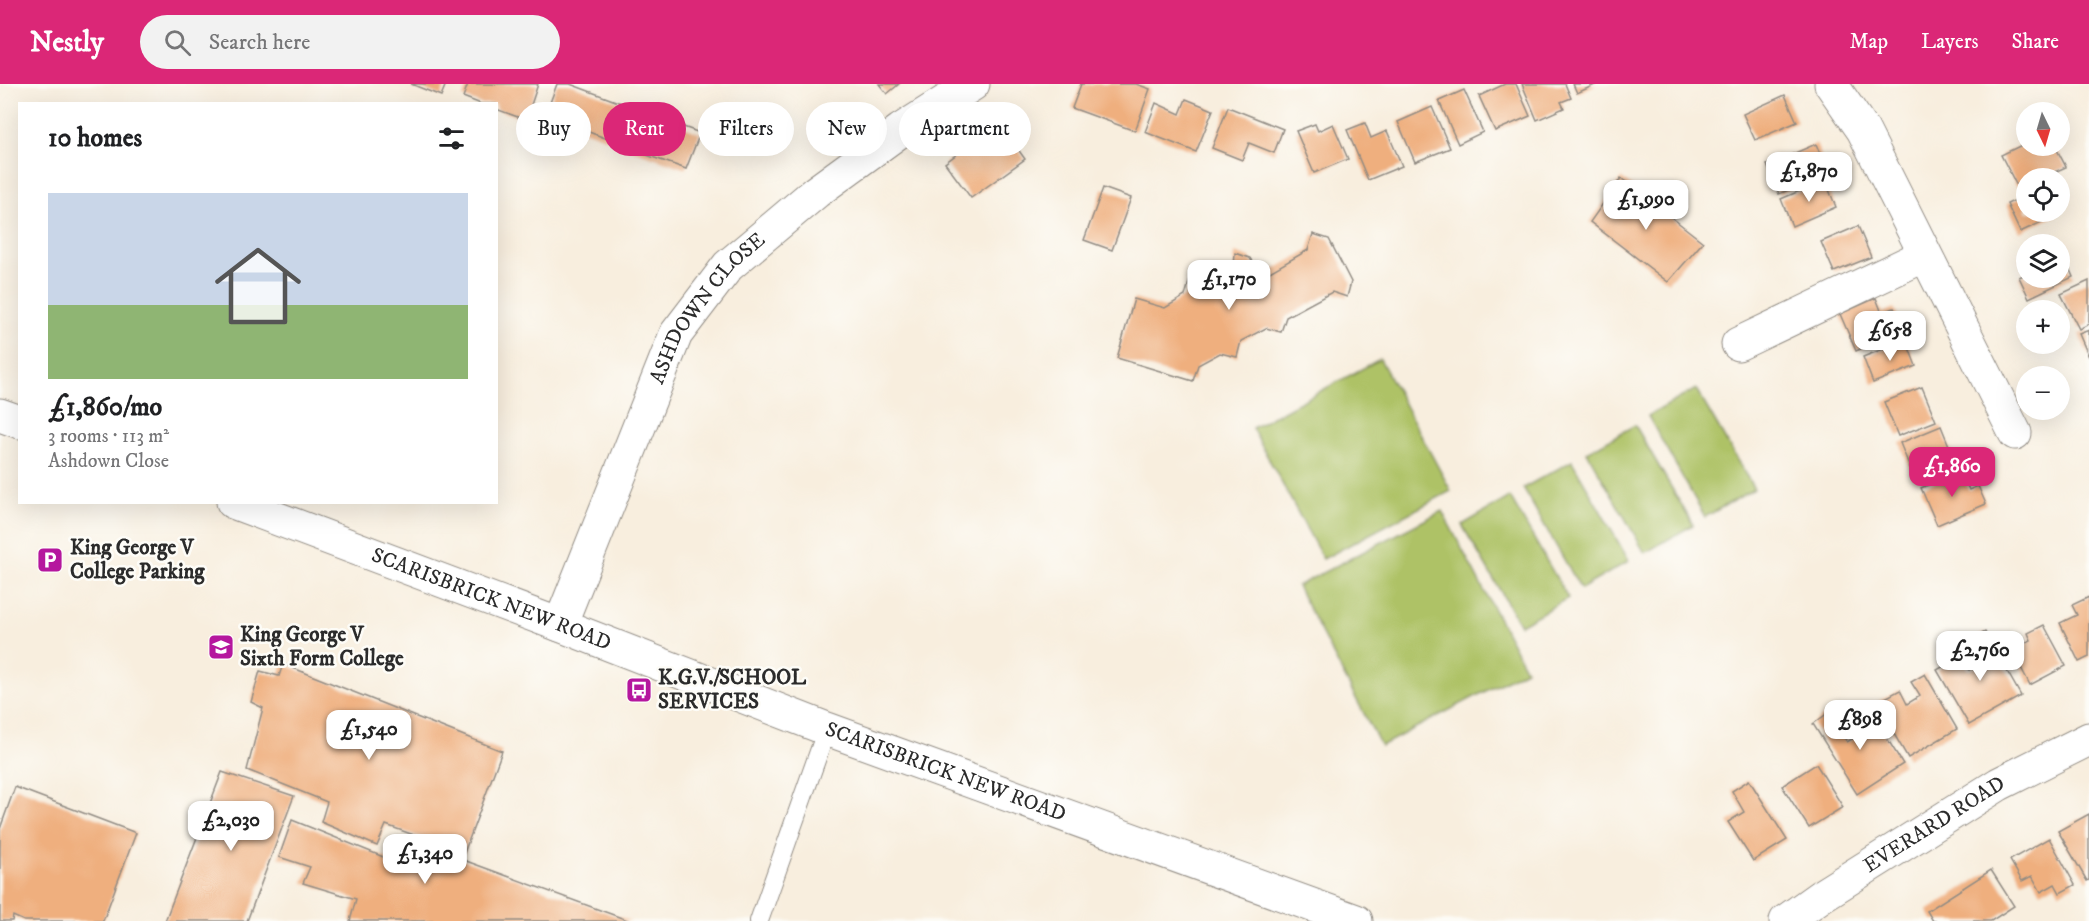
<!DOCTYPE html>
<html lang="en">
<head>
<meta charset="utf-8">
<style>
	body { margin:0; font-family:"IM FELL DW Pica",serif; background:#f2f2f2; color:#202124; height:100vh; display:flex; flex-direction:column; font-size:22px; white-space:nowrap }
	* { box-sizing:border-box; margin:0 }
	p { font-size:20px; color:#757577 }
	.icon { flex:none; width:33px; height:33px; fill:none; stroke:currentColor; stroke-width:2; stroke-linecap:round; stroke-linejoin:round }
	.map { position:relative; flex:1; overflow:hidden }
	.panel { position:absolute; left:18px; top:18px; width:480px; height:402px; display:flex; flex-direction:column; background:#fff; border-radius:0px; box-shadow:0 6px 24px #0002 }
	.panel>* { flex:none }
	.guide { position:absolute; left:516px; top:18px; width:570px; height:54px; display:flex; gap:12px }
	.needle { width:39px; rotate:175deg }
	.controls { position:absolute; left:2016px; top:18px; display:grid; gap:12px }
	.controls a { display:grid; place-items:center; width:54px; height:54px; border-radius:50%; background:#fff; box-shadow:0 6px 24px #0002; font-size:30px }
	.price { position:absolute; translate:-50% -51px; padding:0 14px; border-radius:12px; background:#fff; color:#222; font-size:20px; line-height:39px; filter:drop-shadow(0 2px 3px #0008) }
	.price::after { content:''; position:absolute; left:50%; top:36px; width:18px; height:14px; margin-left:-9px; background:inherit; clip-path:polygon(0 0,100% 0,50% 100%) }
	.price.current { background:#db2777; color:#fff }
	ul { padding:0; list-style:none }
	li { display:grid; align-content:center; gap:12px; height:318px; padding:0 30px }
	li+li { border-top:2px solid #e0e0e0 }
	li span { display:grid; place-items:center; height:186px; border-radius:0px; color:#555 }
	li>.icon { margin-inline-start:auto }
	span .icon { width:108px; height:108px; fill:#fffc; stroke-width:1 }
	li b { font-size:26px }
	h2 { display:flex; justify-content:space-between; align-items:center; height:72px; padding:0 30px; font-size:26px }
	.chip { padding:0 21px; border-radius:27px; background:#fff; box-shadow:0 6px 24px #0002; font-size:21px; line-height:54px }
	.chip.current { background:#db2777; color:#fff }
	header { display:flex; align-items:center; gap:36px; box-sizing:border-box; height:84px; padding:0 30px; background:#db2777; color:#fff }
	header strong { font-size:28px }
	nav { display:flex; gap:33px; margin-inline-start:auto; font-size:21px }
	.search { width:420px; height:54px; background:#f2f2f2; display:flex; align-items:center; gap:15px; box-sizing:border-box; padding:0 21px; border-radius:33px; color:#757577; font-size:22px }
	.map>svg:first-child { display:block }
	.green { fill:#aec266; stroke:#6c7648; stroke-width:1.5 }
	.building { fill:#efaf7e }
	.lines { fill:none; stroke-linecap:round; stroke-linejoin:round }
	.service-casing { stroke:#928c84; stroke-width:20 }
	.minor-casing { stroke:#928c84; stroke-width:35 }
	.trunk-casing { stroke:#928c84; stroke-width:35 }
	.service { stroke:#fff; stroke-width:18 }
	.minor { stroke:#fff; stroke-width:33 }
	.trunk { stroke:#fff; stroke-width:33 }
	.labels { text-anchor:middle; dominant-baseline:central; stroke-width:5; stroke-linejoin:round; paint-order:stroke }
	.street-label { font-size:21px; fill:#2b2b2b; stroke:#fdfcf7 }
	.poi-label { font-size:21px; font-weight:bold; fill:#2b2b2b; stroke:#fdfcf7; text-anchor:start }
</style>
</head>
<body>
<header>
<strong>Nestly</strong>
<div class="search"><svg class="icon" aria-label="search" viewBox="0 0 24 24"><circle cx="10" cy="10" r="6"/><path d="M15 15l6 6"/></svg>Search here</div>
<nav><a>Map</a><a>Layers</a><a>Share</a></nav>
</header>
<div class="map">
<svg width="2089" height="837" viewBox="0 0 2089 837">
	<rect width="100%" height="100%" fill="#fdfcf7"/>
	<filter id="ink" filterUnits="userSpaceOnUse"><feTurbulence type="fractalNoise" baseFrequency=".0167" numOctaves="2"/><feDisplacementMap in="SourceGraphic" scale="12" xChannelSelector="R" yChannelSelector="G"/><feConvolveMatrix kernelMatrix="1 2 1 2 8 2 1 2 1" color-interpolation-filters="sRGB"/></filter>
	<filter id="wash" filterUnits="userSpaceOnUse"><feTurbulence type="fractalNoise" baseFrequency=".008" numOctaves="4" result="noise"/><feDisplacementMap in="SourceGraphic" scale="24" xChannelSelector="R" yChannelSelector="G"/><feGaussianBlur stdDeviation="1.35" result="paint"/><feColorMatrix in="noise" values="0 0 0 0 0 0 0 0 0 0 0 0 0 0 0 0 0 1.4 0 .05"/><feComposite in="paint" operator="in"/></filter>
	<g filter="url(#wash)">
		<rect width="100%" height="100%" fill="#f8eede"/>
		<!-- green -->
		<g class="green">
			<path d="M1380 275 1451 407 1323 475 1252 344Z"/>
			<path d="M1696 305 1754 405 1705 433 1648 332Z"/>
			<path d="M1635 341 1693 441 1645 469 1587 368Z"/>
			<path d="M1572 377 1629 477 1581 505 1523 404Z"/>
			<path d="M1510 413 1568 514 1520 541 1462 441Z"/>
			<path d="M1442 427 1526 586 1381 662 1297 502Z"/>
		</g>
		<g id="blocks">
			<!-- building -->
			<g class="building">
				<path d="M411 0H446L441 12Z"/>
				<path d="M468 0H538L526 36 496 25V20H481L463 13Z"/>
				<path d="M557 0H570L621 19 608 55 545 32Z"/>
				<path d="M879 0H899L887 10Z"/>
				<path d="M1081 0H1136L1150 5 1135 47 1072 24Z"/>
				<path d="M1505 0H1516L1530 32 1495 47 1479 12Z"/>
				<path d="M1522 0H1565L1571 14 1561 18 1564 24 1537 36Z"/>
				<path d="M1573 0H1597L1577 9Z"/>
				<path d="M1464 6 1483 48 1458 60 1439 17Z"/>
				<path d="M1785 11 1797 38 1755 56 1743 30Z"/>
				<path d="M1186 15 1213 26 1196 68 1145 48 1156 19 1180 30Z"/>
				<path d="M1228 23 1283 45 1274 69 1249 59 1242 76 1212 64Z"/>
				<path d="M1432 23 1450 64 1415 78 1398 38Z"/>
				<path d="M637 26 700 49 686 85 624 63Z"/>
				<path d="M999 39 1025 75 971 114 945 79Z"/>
				<path d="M1365 39 1371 54 1387 47 1402 82 1368 96 1347 46Z"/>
				<path d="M1315 40 1318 47 1333 40 1348 75 1314 89 1296 47Z"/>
				<path d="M2026 59V62H2055L2066 83 2041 94H2026V102L2019 106 2001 71Z"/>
				<path d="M1816 60 1828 89 1779 110 1767 81Z"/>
				<path d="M1621 94 1703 158 1668 198 1590 138Z"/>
				<path d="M1825 96 1836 123 1792 142 1781 115Z"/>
				<path d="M1103 104 1131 114 1112 166 1084 156Z"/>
				<path d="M2026 111V128H2055L2057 131 2020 148 2007 120Z"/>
				<path d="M1858 142 1871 173 1834 188 1821 158Z"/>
				<path d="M1313 150 1329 155 1351 198 1347 213 1332 208 1286 233 1281 248 1266 244 1241 257 1237 273 1220 269 1198 281 1193 297 1117 274 1134 215 1165 224 1185 212 1190 195 1206 200 1234 184 1235 169 1250 174 1261 193 1308 166Z"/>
				<path d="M2060 163 2073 193 2029 214 2019 193 2026 190 2019 175 2026 171V194H2060Z"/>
				<path d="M2089 197V240L2079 245 2061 210Z"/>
				<path d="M1876 214 1882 229 1894 224 1903 246 1856 267 1840 230Z"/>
				<path d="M2089 246V273L2079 250Z"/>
				<path d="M1906 256 1916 282 1873 299 1863 273Z"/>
				<path d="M1922 303 1936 337 1898 352 1884 318Z"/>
				<path d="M1941 342 1952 369 1911 386 1900 359Z"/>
				<path d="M1961 387 1969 406 1978 402 1986 420 1937 441 1921 404Z"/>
				<path d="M2089 513V573L2079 578 2060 539 2077 531 2072 521Z"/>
				<path d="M2044 541 2066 582 2030 601 2012 566 2031 556 2028 549Z"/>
				<path d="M1985 548 2021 612 1969 641 1937 586 1961 572 1969 586 1982 579 1969 557Z"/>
				<path d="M283 580 502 667 464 769 386 741 377 762 321 738 327 718 247 686 263 624 251 618 260 587 279 592Z"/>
				<path d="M1925 590 1957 645 1908 674 1876 619 1900 606 1907 620 1920 612 1911 598Z"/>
				<path d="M1870 627 1903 680 1857 710 1813 640 1828 629 1847 658 1859 651 1851 639Z"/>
				<path d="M1816 680 1843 723 1809 744 1782 702Z"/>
				<path d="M222 688 294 712 247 837H165Z"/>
				<path d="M1749 696 1787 756 1753 777 1728 738 1744 728 1732 707Z"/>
				<path d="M15 703 136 749 103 837H24L13 832 12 837H0V745Z"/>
				<path d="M2089 730V796L2087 797 2058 747Z"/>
				<path d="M292 736 408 783 417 759 630 837H350L356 815 303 799 310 783 279 773Z"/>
				<path d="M2049 754 2075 801 2060 809 2055 800 2041 808 2032 792 2022 797 2010 776Z"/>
				<path d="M1991 786 2014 822 1991 837H1933L1927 827Z"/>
			</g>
		</g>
	</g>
	<g filter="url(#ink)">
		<use href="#blocks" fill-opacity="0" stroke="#928c84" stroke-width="1.5"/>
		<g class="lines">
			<defs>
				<path id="service" d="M759 837 827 645"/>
				<g id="minor">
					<path d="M1831 0 1863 46 2015 349"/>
					<path d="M1738 260 1925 171"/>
					<path id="s1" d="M560 541 676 250 728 182 816 108 901 46 973 0"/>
					<path id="s2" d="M1786 837 1821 812 1999 700 2089 655"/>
				</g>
				<g id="trunk">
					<path d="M0 331 20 338"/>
					<path id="s3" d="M233 418 560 541 827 645 1356 837"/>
				</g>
			</defs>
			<!-- service casing -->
			<use href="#service" class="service-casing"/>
			<!-- minor casing -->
			<use href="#minor" class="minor-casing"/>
			<!-- trunk casing -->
			<use href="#trunk" class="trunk-casing"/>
			<!-- service -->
			<use href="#service" class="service"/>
			<!-- minor -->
			<use href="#minor" class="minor"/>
			<!-- trunk -->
			<use href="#trunk" class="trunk"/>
		</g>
	</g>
	<!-- icons -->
	<defs>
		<symbol id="parking-square" viewBox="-11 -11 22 22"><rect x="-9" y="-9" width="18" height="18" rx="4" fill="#b5179e" stroke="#fdfcf7"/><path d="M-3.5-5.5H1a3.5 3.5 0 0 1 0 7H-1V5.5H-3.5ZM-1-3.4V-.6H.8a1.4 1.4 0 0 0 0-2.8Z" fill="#fff"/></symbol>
		<symbol id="university-square" viewBox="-11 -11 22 22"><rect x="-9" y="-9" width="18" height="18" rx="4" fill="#b5179e" stroke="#fdfcf7"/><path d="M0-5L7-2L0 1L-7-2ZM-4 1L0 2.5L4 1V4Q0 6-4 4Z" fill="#fff"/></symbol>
		<symbol id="bus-square" viewBox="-11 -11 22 22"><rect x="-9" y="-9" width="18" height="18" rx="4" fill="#b5179e" stroke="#fdfcf7"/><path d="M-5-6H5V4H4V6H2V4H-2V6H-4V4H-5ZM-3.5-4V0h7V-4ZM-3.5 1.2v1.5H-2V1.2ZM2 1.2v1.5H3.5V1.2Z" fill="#fff"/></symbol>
	</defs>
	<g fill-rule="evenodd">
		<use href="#parking-square" x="35" y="461" width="30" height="30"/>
		<use href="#university-square" x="206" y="548" width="30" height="30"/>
		<use href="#bus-square" x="624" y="591" width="30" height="30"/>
	</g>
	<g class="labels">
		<!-- street labels -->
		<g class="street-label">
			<text stroke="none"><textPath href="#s1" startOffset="352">ASHDOWN CLOSE</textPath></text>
			<text stroke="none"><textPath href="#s3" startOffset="276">SCARISBRICK NEW ROAD</textPath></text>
			<text stroke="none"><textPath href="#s3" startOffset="762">SCARISBRICK NEW ROAD</textPath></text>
			<text stroke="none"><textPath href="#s2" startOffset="177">EVERARD ROAD</textPath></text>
		</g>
		<!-- poi labels -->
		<g class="poi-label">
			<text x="70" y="464">King George V<tspan x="70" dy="24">College Parking</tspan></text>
			<text x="240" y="551">King George V<tspan x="240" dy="24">Sixth Form College</tspan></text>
			<text x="658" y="594">K.G.V./SCHOOL<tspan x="658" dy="24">SERVICES</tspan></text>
		</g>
	</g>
</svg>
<div class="controls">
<a><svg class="needle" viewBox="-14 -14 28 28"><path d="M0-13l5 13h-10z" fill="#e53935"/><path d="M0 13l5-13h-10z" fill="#757577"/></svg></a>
<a><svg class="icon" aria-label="locate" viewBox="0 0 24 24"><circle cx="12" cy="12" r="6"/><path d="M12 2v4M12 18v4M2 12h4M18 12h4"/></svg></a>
<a><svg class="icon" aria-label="layers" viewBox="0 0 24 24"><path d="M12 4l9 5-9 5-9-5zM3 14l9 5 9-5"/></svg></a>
<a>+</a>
<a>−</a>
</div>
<b class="price" style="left:1809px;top:119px">£1,870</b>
<b class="price" style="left:1646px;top:147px">£1,990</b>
<b class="price" style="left:1229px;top:227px">£1,170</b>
<b class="price" style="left:1890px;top:278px">£658</b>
<b class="price current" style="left:1952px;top:414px">£1,860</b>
<b class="price" style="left:1980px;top:598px">£2,760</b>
<b class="price" style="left:1860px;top:667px">£898</b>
<b class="price" style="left:369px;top:677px">£1,540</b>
<b class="price" style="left:231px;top:768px">£2,030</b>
<b class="price" style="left:425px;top:801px">£1,340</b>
<div class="guide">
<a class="chip">Buy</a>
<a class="chip current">Rent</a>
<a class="chip">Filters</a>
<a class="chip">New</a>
<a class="chip">Apartment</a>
</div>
<section class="panel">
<h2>10 homes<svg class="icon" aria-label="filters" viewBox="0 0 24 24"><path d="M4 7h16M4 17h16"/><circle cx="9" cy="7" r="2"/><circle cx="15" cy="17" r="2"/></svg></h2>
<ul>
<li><span style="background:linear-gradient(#c9d6e8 60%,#8fb573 0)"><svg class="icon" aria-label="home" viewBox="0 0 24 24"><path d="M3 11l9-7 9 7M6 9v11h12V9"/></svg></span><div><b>£1,860/mo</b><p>3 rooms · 113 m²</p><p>Ashdown Close</p></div></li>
</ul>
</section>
</div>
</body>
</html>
